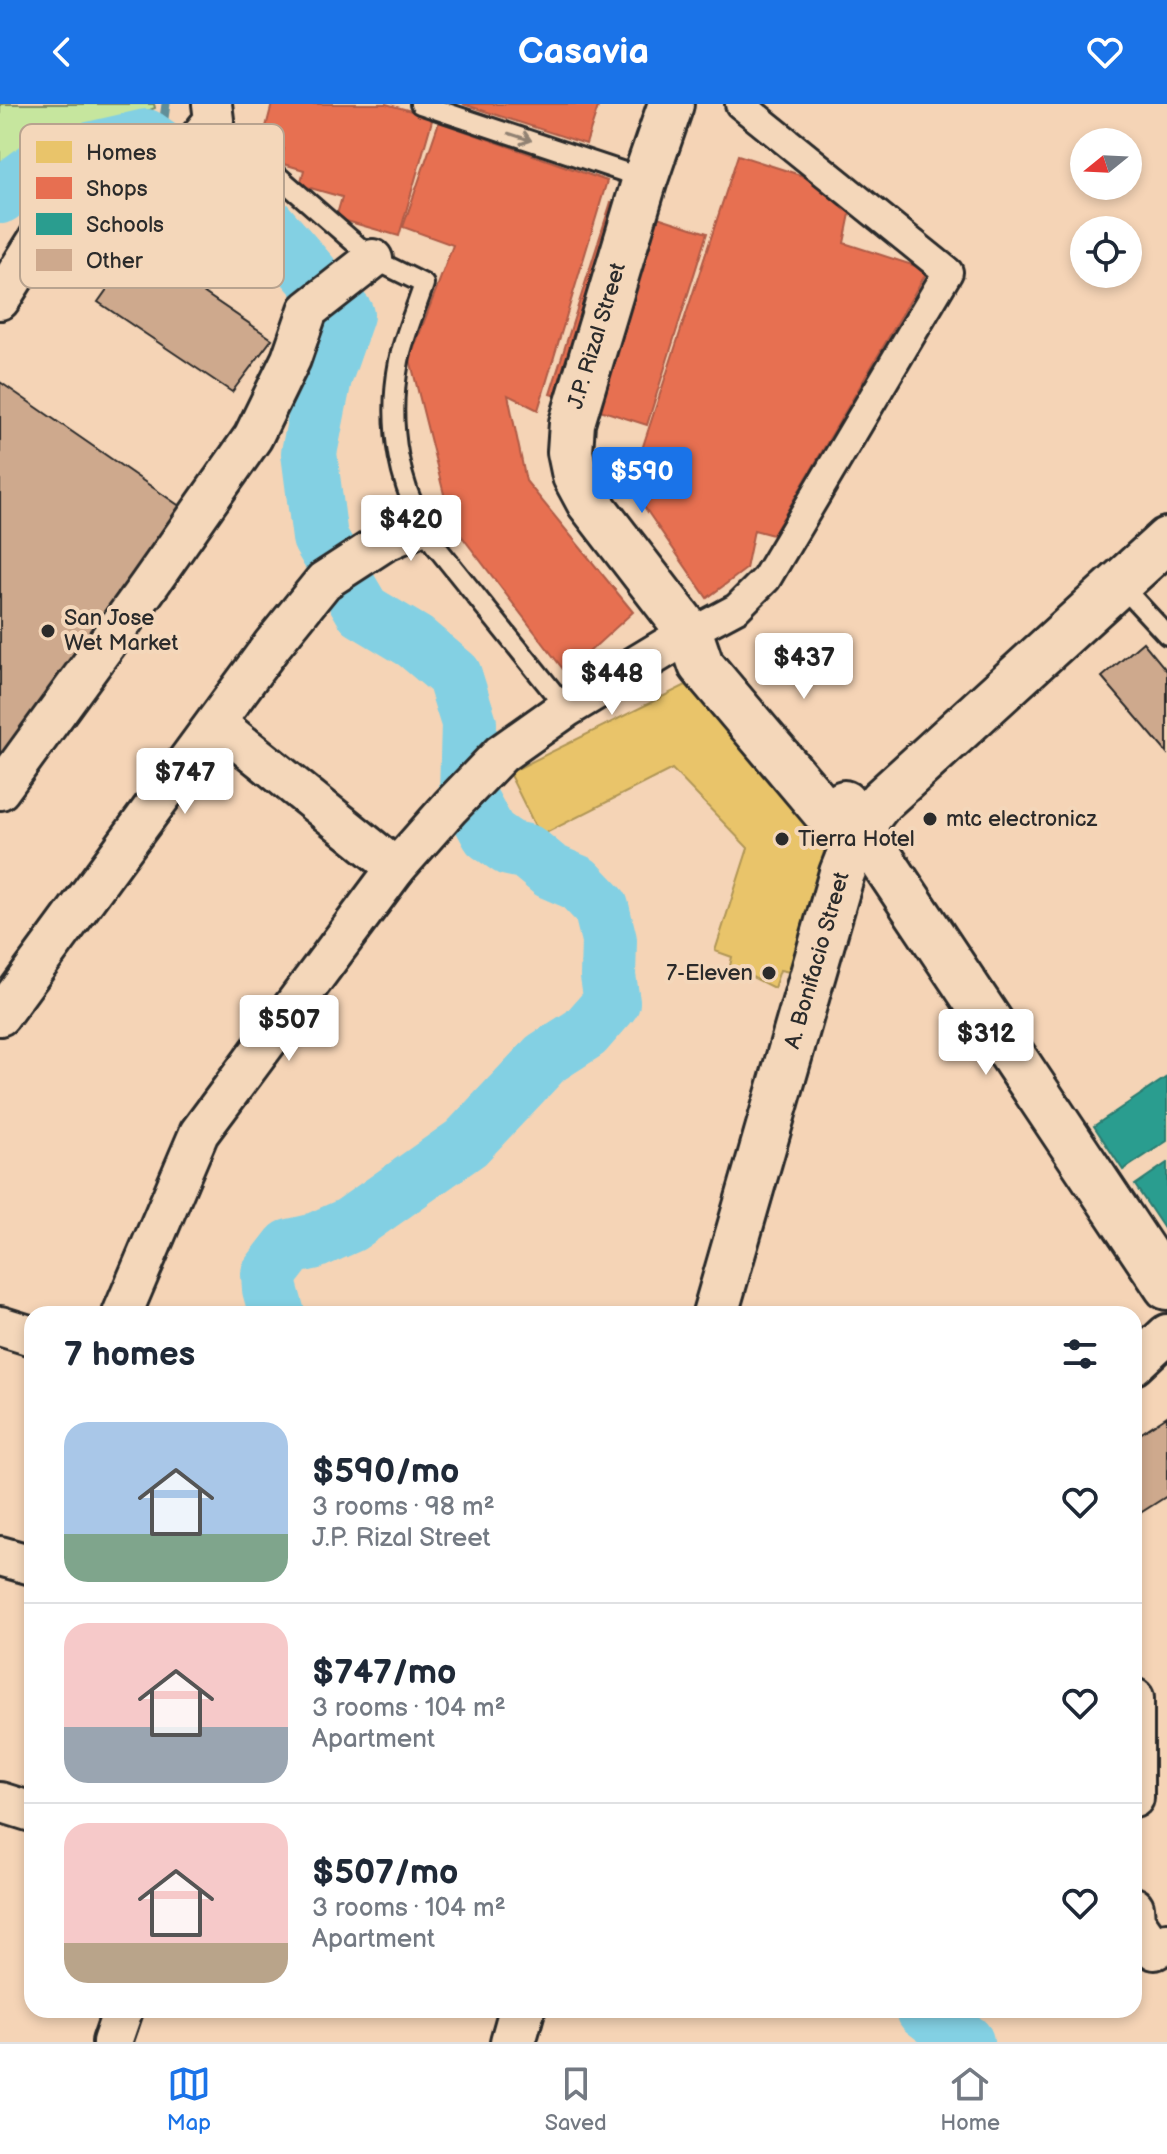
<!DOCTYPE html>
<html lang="en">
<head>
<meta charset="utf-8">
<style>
	body { margin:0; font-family:"Balsamiq Sans",sans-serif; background:#f2f2f3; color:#1f2937; height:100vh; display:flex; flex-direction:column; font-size:30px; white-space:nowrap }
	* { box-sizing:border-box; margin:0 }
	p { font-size:26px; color:#747a83 }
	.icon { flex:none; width:44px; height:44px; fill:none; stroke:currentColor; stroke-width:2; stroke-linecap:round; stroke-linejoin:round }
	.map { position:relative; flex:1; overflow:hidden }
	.sheet { position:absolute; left:24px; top:1202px; width:1118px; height:712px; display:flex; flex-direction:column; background:#fff; border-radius:24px; box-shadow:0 4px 12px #0003 }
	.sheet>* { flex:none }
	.needle { width:52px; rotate:252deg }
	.buttons { position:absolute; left:1070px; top:24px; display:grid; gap:16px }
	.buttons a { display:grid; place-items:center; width:72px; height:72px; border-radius:50%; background:#fff; box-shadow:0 4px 12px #0003; font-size:40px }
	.price { position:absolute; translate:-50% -68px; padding:0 18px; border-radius:8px; background:#fff; color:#222; font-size:26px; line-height:52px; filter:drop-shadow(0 2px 4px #0008) }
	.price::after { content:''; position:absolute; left:50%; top:48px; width:24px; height:18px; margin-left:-12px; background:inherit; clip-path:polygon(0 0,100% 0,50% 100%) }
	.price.current { background:#1a73e8; color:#fff }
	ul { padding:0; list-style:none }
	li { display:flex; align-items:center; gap:24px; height:200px; padding:0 40px }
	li+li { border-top:2px solid #e0e1e3 }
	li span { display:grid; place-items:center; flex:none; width:224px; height:160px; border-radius:24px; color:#555 }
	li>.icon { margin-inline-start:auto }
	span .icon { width:96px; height:96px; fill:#fffc; stroke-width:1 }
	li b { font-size:34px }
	h2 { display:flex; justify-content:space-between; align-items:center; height:96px; padding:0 40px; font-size:34px }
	header { display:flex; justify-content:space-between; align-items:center; height:104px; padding:0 40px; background:#1a73e8; color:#fff; font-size:36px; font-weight:700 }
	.tab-bar { display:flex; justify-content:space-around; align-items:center; height:112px; border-top:2px solid #e0e1e3; background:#fff; font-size:22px; color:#747a83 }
	.tab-bar a { display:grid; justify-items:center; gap:4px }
	.tab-bar .current { color:#1a73e8 }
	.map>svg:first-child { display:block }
	.green { fill:#c6e69e; stroke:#788864; stroke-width:2 }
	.homes { fill:#e9c46a; stroke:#b09657; stroke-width:2 }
	.shops { fill:#e76f51; stroke:#af5b46; stroke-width:2 }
	.schools { fill:#2a9d8f; stroke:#2a7b71; stroke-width:2 }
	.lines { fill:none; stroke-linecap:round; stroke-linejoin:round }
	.stream { stroke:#608e99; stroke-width:9 }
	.river { stroke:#83d0e3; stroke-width:56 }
	.building { fill:#cea98d; stroke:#2b2b2b; stroke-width:2 }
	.service-casing { stroke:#2b2b2b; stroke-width:24 }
	.pedestrian-casing { stroke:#2b2b2b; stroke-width:34 }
	.minor-casing { stroke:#2b2b2b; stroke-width:44 }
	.tertiary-casing { stroke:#2b2b2b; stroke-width:50 }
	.trunk-casing { stroke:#2b2b2b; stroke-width:50 }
	.service { stroke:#f4d7ba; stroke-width:18 }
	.pedestrian { stroke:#f4d7ba; stroke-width:28 }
	.minor { stroke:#f4d7ba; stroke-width:38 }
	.tertiary { stroke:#f4d7ba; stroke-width:44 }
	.trunk { stroke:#f4d7ba; stroke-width:44 }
	.oneway { stroke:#908172 }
	.poi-dot { fill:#2b2b2b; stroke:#f4d7ba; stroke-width:3 }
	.labels { text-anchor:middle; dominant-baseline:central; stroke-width:8; stroke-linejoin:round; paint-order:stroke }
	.street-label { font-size:22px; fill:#2b2b2b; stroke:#f4d7ba }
	.poi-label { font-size:22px; fill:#2b2b2b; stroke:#f4d7ba; text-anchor:start }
	.key { fill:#f4d7ba; stroke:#b8a38f; stroke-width:2 }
	.key-label { font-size:22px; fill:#2b2b2b }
</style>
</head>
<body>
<header><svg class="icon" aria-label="back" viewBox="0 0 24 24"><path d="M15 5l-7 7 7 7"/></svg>Casavia<svg class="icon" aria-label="heart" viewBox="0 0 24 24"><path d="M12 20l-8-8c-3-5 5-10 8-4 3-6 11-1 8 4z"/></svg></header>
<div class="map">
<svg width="1167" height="1938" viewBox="0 0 1167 1938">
	<rect width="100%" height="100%" fill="#f5d4b6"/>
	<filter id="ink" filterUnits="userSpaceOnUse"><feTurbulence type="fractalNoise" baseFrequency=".0125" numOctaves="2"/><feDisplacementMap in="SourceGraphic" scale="16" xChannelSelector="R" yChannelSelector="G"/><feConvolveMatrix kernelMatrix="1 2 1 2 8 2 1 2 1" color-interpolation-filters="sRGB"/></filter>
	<g filter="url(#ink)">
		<!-- green -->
		<path class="green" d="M0 0H154L155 4 0 66Z"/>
		<!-- homes -->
		<path class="homes" d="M686 581 827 737 790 868 780 866 774 884 730 862 732 853 715 847 748 744 672 665 540 732 509 669Z"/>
		<!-- shops -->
		<g class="shops">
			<path d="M272 0H386L433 13 399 132 336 114 342 93 300 81 304 66 280 59 284 45 262 38Z"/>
			<path d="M463 0H599L586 40Z"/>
			<path d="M439 18 607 77 538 306 508 291 526 377 633 508 566 569 451 418 410 255 453 141 403 123Z"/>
			<path d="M738 51 831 81 852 100 844 139 928 166 773 431 754 426 746 465 707 494 630 382Z"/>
			<path d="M611 98 707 129 647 321 550 290Z"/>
		</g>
		<!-- schools -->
		<g class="schools">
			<path d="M1167 973V1037L1123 1066 1094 1022Z"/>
			<path d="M1167 1059V1129L1135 1081Z"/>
		</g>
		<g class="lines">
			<!-- stream -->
			<path class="stream" d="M160 43 166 0"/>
			<!-- river -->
			<g class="river">
				<path d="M0 92 50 55 146 33 264 116 346 211 324 274 309 349 320 434 363 507 415 538 454 571 469 619 467 689 489 730 509 744 527 748 550 767 578 779 601 803 609 836 608 872 612 898 585 929 546 954 466 1039 350 1121 312 1138 290 1143 269 1170 270 1185 277 1210"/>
				<path d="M924 1906 966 1938"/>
			</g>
		</g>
		<!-- building -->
		<g class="building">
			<path d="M137 143 272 235 232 288 98 198Z"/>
			<path d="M0 278 181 403 8 657 0 652Z"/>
			<path d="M1143 538 1167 567V649L1102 573Z"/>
			<path d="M1167 1312V1392L1134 1413V1334Z"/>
		</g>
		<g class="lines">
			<defs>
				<g id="service">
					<path d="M420 0 645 75"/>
					<path d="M214 16 373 155 424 180C416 205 404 231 399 257 387 321 398 386 434 440L566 604"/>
					<path d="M1119 479 1167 531"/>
				</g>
				<path id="pedestrian" d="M690 529 737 504 766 475 948 168 740 0"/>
				<g id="minor">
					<path d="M0 196 42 129 53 119 69 109 105 97 123 94 140 96 176 74 192 43 214 16 212 0"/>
					<path d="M216 619 396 764"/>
					<path d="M0 686 147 484 253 333 291 255 308 206 373 155"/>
					<path d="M0 912 273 540 324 477 384 438 423 421"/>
					<path d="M122 1210 199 1029 396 764 450 703 501 650 566 604 690 529"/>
					<path d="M0 1222 32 1232"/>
					<path d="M1134 1261 1167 1230"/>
					<path d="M0 1452 32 1461"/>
					<path d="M1134 1594V1694"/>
					<path d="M0 1698 32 1708"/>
					<path d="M1134 1803 1135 1817 1155 1846 1167 1838"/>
					<path d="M112 1938 123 1906"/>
				</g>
				<g id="tertiary">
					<path d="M671 0 645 75 572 319 570 348 575 372 589 398 690 529 701 561 824 707 860 724"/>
					<path d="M844 699 1167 1183"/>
				</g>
				<g id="trunk">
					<path id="s1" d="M715 1210 842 769 860 724 881 697 1167 436"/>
					<path d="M513 1938 522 1906"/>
				</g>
			</defs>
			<!-- service casing -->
			<use href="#service" class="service-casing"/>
			<!-- pedestrian casing -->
			<use href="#pedestrian" class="pedestrian-casing"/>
			<!-- minor casing -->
			<use href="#minor" class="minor-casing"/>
			<!-- tertiary casing -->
			<use href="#tertiary" class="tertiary-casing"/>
			<!-- trunk casing -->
			<use href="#trunk" class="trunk-casing"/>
			<!-- service -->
			<use href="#service" class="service"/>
			<!-- pedestrian -->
			<use href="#pedestrian" class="pedestrian"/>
			<!-- minor -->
			<use href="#minor" class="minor"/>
			<!-- tertiary -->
			<use href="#tertiary" class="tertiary"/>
			<!-- trunk -->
			<use href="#trunk" class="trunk"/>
		</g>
		<!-- one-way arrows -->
		<defs><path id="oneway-shaft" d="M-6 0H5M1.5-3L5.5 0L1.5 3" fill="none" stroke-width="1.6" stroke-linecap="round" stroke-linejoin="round" transform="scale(2)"/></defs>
		<use class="oneway" href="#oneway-shaft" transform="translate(520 33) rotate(18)"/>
	</g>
	<!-- markers -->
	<g class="poi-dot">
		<circle cx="48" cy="527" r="8"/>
		<circle cx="930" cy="715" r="8"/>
		<circle cx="782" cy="735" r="8"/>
		<circle cx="769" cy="869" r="8"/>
	</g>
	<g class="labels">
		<!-- street labels -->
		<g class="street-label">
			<text transform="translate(597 232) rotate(-73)">J.P. Rizal Street</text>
			<text stroke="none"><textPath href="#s1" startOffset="368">A. Bonifacio Street</textPath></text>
		</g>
		<!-- poi labels -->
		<g class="poi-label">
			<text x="64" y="514">San Jose<tspan x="64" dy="25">Wet Market</tspan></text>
			<text x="946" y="715">mtc electronicz</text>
			<text x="798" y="735">Tierra Hotel</text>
			<text x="753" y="869" text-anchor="end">7-Eleven</text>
		</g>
	</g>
	<!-- legend -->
	<rect x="20" y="20" width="264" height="164" rx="12" class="key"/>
	<rect x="36" y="37" width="36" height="22" fill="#e9c46a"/>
	<rect x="36" y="73" width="36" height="22" fill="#e76f51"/>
	<rect x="36" y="109" width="36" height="22" fill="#2a9d8f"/>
	<rect x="36" y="145" width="36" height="22" fill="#cea98d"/>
	<g class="key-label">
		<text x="86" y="56">Homes</text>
		<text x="86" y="92">Shops</text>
		<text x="86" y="128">Schools</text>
		<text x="86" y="164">Other</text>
	</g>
</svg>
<div class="buttons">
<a><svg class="needle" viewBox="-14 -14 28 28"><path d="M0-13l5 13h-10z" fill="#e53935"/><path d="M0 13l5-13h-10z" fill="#747a83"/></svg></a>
<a><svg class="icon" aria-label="locate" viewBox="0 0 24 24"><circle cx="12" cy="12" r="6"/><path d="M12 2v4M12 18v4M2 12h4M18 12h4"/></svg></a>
</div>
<b class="price current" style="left:642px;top:411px">$590</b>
<b class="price" style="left:411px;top:459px">$420</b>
<b class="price" style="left:804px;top:597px">$437</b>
<b class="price" style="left:612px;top:613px">$448</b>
<b class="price" style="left:185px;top:712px">$747</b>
<b class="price" style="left:289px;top:959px">$507</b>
<b class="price" style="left:986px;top:973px">$312</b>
<section class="sheet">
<h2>7 homes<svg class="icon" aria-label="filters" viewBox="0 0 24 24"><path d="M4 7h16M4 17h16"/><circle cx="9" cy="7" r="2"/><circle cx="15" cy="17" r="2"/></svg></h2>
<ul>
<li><span style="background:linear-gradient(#a9c7e8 70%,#7fa58c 0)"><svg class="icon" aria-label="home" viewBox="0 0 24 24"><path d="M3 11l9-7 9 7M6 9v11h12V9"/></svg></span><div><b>$590/mo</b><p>3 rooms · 98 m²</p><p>J.P. Rizal Street</p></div><svg class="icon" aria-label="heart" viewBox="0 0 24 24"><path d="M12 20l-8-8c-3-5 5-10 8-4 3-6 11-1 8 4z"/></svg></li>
<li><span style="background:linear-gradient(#f6c9c9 65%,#9aa5b1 0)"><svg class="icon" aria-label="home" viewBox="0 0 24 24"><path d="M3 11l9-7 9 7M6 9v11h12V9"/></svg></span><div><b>$747/mo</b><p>3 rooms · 104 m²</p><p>Apartment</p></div><svg class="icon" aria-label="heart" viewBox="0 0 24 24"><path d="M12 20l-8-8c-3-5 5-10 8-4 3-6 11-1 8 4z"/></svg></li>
<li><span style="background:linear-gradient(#f6c9c9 75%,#b9a48a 0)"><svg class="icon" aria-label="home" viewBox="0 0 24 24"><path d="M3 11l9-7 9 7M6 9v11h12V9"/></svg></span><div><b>$507/mo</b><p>3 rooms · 104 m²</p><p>Apartment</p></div><svg class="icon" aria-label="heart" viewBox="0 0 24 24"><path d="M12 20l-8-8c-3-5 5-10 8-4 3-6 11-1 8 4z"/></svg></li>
</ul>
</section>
</div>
<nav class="tab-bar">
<a class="current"><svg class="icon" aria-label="map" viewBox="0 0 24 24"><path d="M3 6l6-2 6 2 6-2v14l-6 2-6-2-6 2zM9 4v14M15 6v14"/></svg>Map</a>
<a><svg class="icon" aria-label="saved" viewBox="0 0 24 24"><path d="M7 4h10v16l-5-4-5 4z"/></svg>Saved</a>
<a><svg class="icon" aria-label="home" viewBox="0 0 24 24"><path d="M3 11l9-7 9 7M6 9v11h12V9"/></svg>Home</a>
</nav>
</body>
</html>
